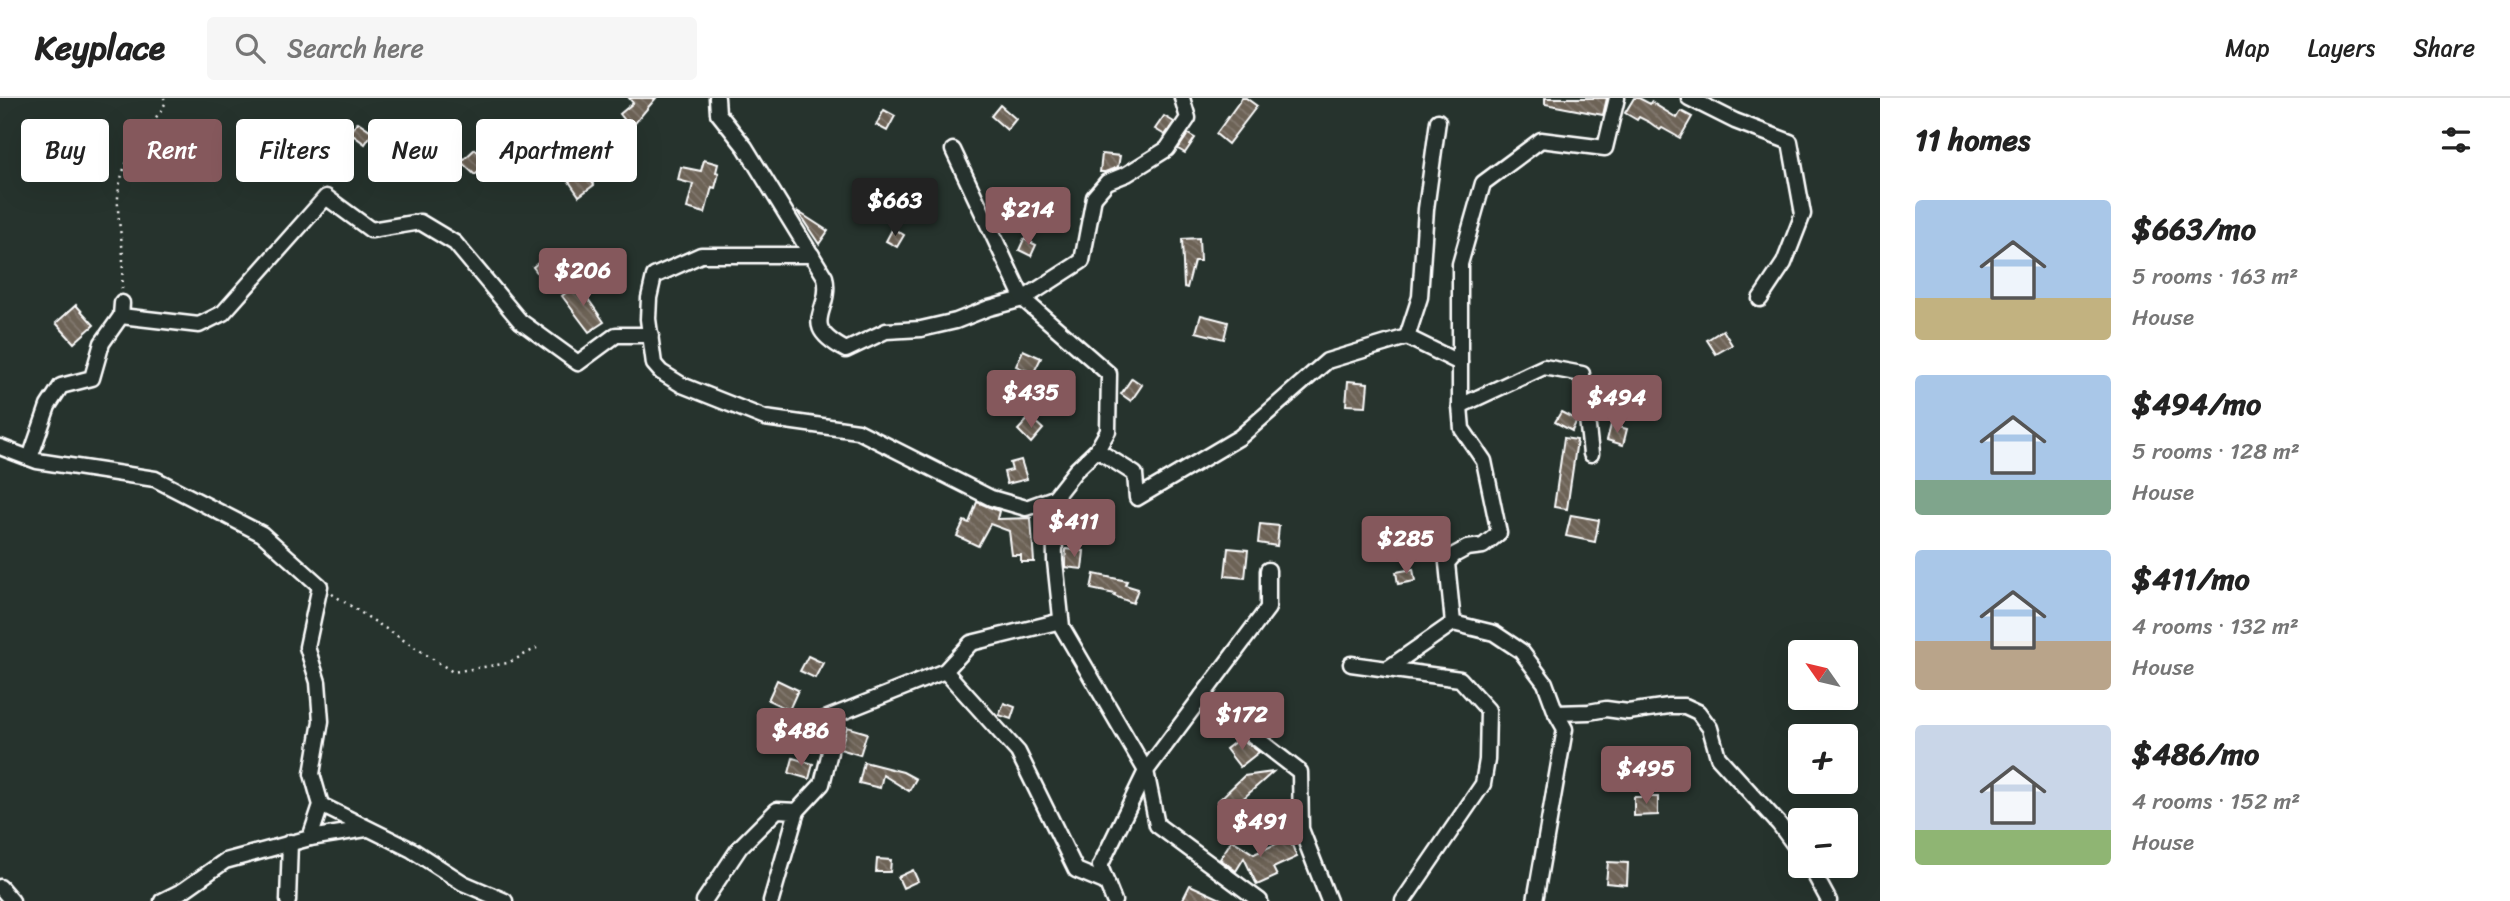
<!DOCTYPE html>
<html lang="en">
<head>
<meta charset="utf-8">
<style>
	body { margin:0; font-family:Sriracha,sans-serif; background:#f6f6f6; color:#222; height:100vh; display:flex; flex-direction:column; font-size:26px; white-space:nowrap }
	* { box-sizing:border-box; margin:0 }
	p { font-size:23px; color:#767676 }
	.icon { flex:none; width:38px; height:38px; fill:none; stroke:currentColor; stroke-width:2; stroke-linecap:round; stroke-linejoin:round }
	.map { position:relative; flex:1; overflow:hidden }
	.sheet { display:flex; flex-direction:column; background:#fff; width:630px }
	.sheet>* { flex:none }
	.top-card { position:absolute; left:21px; top:21px; width:665px; height:63px; display:flex; gap:14px }
	.needle { width:46px; rotate:304deg }
	.tools { position:absolute; left:1788px; top:542px; display:grid; gap:14px }
	.tools a { display:grid; place-items:center; width:70px; height:70px; border-radius:7px; background:#fff; box-shadow:0 7px 28px #0002; font-size:35px }
	.price { position:absolute; translate:-50% -60px; padding:0 16px; border-radius:7px; background:#85585c; color:#fff; font-size:23px; line-height:46px; filter:drop-shadow(0 2px 4px #0008) }
	.price::after { content:''; position:absolute; left:50%; top:42px; width:21px; height:16px; margin-left:-10px; background:inherit; clip-path:polygon(0 0,100% 0,50% 100%) }
	.price.selected { background:#222; color:#fff }
	ul { padding:0; list-style:none }
	li { display:flex; align-items:center; gap:21px; height:175px; padding:0 35px }
	li span { display:grid; place-items:center; flex:none; width:196px; height:140px; border-radius:7px; color:#555 }
	li>.icon { margin-inline-start:auto }
	span .icon { width:84px; height:84px; fill:#fffc; stroke-width:1 }
	li b { font-size:30px }
	h2 { display:flex; justify-content:space-between; align-items:center; height:84px; padding:0 35px; font-size:30px }
	.pill { padding:0 24px; border-radius:7px; background:#fff; box-shadow:0 7px 28px #0002; font-size:24px; line-height:63px }
	.pill.selected { background:#85585c; color:#fff }
	header { display:flex; align-items:center; gap:42px; box-sizing:border-box; height:98px; padding:0 35px; background:#fff; border-bottom:2px solid #e0e0e0 }
	header strong { font-size:33px }
	nav { display:flex; gap:38px; margin-inline-start:auto; font-size:24px }
	.search { width:490px; height:63px; background:#f6f6f6; display:flex; align-items:center; gap:18px; box-sizing:border-box; padding:0 24px; border-radius:7px; color:#767676; font-size:26px }
	main { display:flex; flex:1; min-height:0 }
	.map>svg:first-child { display:block }
	.building { fill:url(#building-back-hatch); stroke:#fff; stroke-width:2 }
	.lines { fill:none; stroke-linecap:round; stroke-linejoin:round }
	.street-casing { stroke:#fff; stroke-width:19 }
	.path { stroke:#fff; stroke-width:2.5; stroke-dasharray:2 5; stroke-linecap:butt }
	.street { stroke:#26332d; stroke-width:14 }
</style>
</head>
<body>
<header>
<strong>Keyplace</strong>
<div class="search"><svg class="icon" aria-label="search" viewBox="0 0 24 24"><circle cx="10" cy="10" r="6"/><path d="M15 15l6 6"/></svg>Search here</div>
<nav><a>Map</a><a>Layers</a><a>Share</a></nav>
</header>
<main>
<div class="map">
<svg width="1880" height="803" viewBox="0 0 1880 803">
	<defs>
		<pattern id="building-back-hatch" width="6" height="6" patternUnits="userSpaceOnUse" patternTransform="scale(1.75)"><rect width="6" height="6" fill="#6d6357"/><path d="M-1 5l2 2M0 0l6 6M5-1l2 2" fill="none" stroke="#837a70"/></pattern>
	</defs>
	<rect width="100%" height="100%" fill="#26332d"/>
	<filter id="ink" filterUnits="userSpaceOnUse"><feTurbulence type="fractalNoise" baseFrequency=".0143" numOctaves="2"/><feDisplacementMap in="SourceGraphic" scale="14" xChannelSelector="R" yChannelSelector="G"/><feConvolveMatrix kernelMatrix="1 2 1 2 8 2 1 2 1" color-interpolation-filters="sRGB"/></filter>
	<g filter="url(#ink)">
		<!-- building -->
		<g class="building">
			<path d="M629 0H656L631 30 620 16 633 5Z"/>
			<path d="M1242 0H1246L1257 8 1228 46 1216 36Z"/>
			<path d="M1545 0H1607L1603 17 1545 6Z"/>
			<path d="M1634 0H1639L1650 6 1651 4 1677 20 1681 13 1692 19 1680 40 1662 30 1660 32 1649 24 1639 19 1637 22 1625 15Z"/>
			<path d="M1000 7 1016 21 1007 32 991 18Z"/>
			<path d="M884 12 895 18 887 33 876 27Z"/>
			<path d="M1164 18 1174 24 1165 37 1155 31Z"/>
			<path d="M358 24 373 34 365 46 350 35Z"/>
			<path d="M1188 36 1195 40 1185 55 1178 51Z"/>
			<path d="M475 51 488 65 475 77 461 64Z"/>
			<path d="M1102 56 1120 58 1118 69 1105 74H1100Z"/>
			<path d="M704 62 718 66 716 74 719 75 715 90 712 89 705 115 687 110 693 86 678 82 681 69 701 73Z"/>
			<path d="M582 71 594 87 579 98 568 82Z"/>
			<path d="M797 113 828 133 819 146Z"/>
			<path d="M893 130 904 137 897 149 886 143Z"/>
			<path d="M1199 140 1200 163H1194L1187 190 1184 189 1182 141Z"/>
			<path d="M1024 141 1036 147 1031 158 1019 152Z"/>
			<path d="M546 159 556 172 543 182 533 169Z"/>
			<path d="M577 185 604 224 589 234 562 198Z"/>
			<path d="M76 207 94 227 74 245 56 225Z"/>
			<path d="M1201 217 1228 224 1224 241 1196 234Z"/>
			<path d="M1723 232 1732 247 1716 256 1707 242Z"/>
			<path d="M1023 252 1041 260 1033 276 1016 268Z"/>
			<path d="M1132 280 1142 287 1131 303 1121 296Z"/>
			<path d="M1348 283 1368 285 1366 308 1346 307Z"/>
			<path d="M1561 314 1577 322 1572 333 1555 324Z"/>
			<path d="M1030 319 1043 331 1031 345 1018 332Z"/>
			<path d="M1611 327 1627 331 1623 347 1607 342Z"/>
			<path d="M1564 340 1577 342 1567 411 1554 409Z"/>
			<path d="M1021 362 1027 381 1007 386 1004 374 1012 372 1010 365Z"/>
			<path d="M977 404 999 413 997 421 1031 420 1034 464H1021V457H1012L1009 433 990 426 978 448 957 438 964 423 969 425Z"/>
			<path d="M1571 417 1599 422 1595 444 1566 438Z"/>
			<path d="M1260 426 1279 428 1277 448 1258 445Z"/>
			<path d="M1228 450 1248 452 1245 480 1225 478Z"/>
			<path d="M1066 451 1084 453 1082 471 1065 469Z"/>
			<path d="M1413 471 1415 483 1398 486 1396 474Z"/>
			<path d="M1094 476 1127 483 1125 487 1138 491 1133 505 1114 498 1115 496 1091 491Z"/>
			<path d="M808 558 823 565 815 580 800 573Z"/>
			<path d="M777 582 798 592 789 612 768 602Z"/>
			<path d="M1004 605 1015 609 1011 621 999 617Z"/>
			<path d="M847 629 867 635 860 657 840 651Z"/>
			<path d="M1240 640 1259 654 1240 669 1226 651Z"/>
			<path d="M793 660 813 666 809 681 789 675Z"/>
			<path d="M864 664 903 674 916 681 909 693 883 677 880 690 859 685Z"/>
			<rect x="1609" y="664" width="14" height="13"/>
			<path d="M1273 674 1229 713 1218 703 1244 678Z"/>
			<path d="M1634 699H1658V717L1634 718Z"/>
			<path d="M1289 740 1297 759 1273 770 1277 778 1257 787 1244 760 1236 773 1220 761 1232 742 1254 756Z"/>
			<path d="M877 761 891 762 890 774H876Z"/>
			<path d="M1608 764 1628 765 1627 787 1606 785Z"/>
			<path d="M913 772 918 783 903 790 898 779Z"/>
			<path d="M1190 787 1225 803H1182Z"/>
		</g>
		<g class="lines">
			<defs>
				<g id="street">
					<path d="M717 0 718 15 745 49 825 179C833 215 796 225 846 252L886 233 921 231 956 223 989 210 1023 201 1082 163 1094 99 1107 84 1127 76 1167 51 1188 20 1182 0"/>
					<path d="M1689 0 1735 23 1790 44 1803 116 1784 165 1760 201"/>
					<path d="M953 52 1023 201 1109 276 1108 333 1097 352 1076 372 1054 400 1055 463 1062 529 1146 673 1100 768 1114 803"/>
					<path d="M812 157H701L654 178 649 200 648 221 654 266 661 274 682 287 765 320 858 333 991 400 1026 410 1054 400"/>
					<path d="M121 218 199 227 223 215 326 99 371 132 420 124 455 145 520 223 578 265 616 237H651"/>
					<path d="M1407 239 1420 199 1426 111 1438 23"/>
					<path d="M1460 308 1544 269 1582 276 1591 356"/>
					<path d="M0 349 37 363 155 381 262 436 320 488 307 549 318 584 321 623 312 676 321 707 310 740 225 763 184 792 162 803"/>
					<path d="M1097 352 1135 376 1137 400 1240 339 1327 263 1407 239 1460 265"/>
					<path d="M30 360 48 308 61 288 92 280 102 245 121 218 122 205"/>
					<path d="M1351 566 1460 581 1488 612 1487 662 1483 686 1403 803"/>
					<path d="M1387 571 1453 525"/>
					<path d="M945 573 1018 654 1076 772 1107 785"/>
					<path d="M1202 598 1300 674 1301 731 1329 803"/>
					<path d="M1556 615 1589 614 1606 611 1628 614 1669 608H1685L1698 614 1710 630 1718 659 1779 726 1801 756"/>
					<path d="M321 707 412 752 463 785 505 803"/>
					<path d="M797 713 822 686 830 654 820 623 945 573 971 545 1061 523"/>
					<path d="M310 740 366 731"/>
					<path d="M1810 768 1829 803"/>
					<path d="M0 789 12 803"/>
					<path d="M288 803 290 744"/>
					<path d="M704 803 740 749 777 712 797 713 771 803"/>
					<path d="M1260 803 1157 727 1146 673 1268 510V472"/>
					<path d="M1535 803 1565 631 1556 615 1545 585 1521 553 1494 535 1453 525 1447 465 1454 457 1467 450 1483 448 1499 435 1484 363 1462 331 1460 308V166L1483 85 1541 42 1605 50 1617 0"/>
				</g>
			</defs>
			<!-- street casing -->
			<use href="#street" class="street-casing"/>
			<!-- path -->
			<g class="path">
				<path d="M122 191C122 180 123 169 123 158 121 126 112 103 124 71 133 47 152 27 165 6L164 0"/>
				<path d="M332 496 453 574 508 565 537 550"/>
			</g>
			<!-- street -->
			<use href="#street" class="street"/>
		</g>
	</g>
</svg>
<div class="tools">
<a><svg class="needle" viewBox="-14 -14 28 28"><path d="M0-13l5 13h-10z" fill="#e53935"/><path d="M0 13l5-13h-10z" fill="#767676"/></svg></a>
<a>+</a>
<a>−</a>
</div>
<b class="price selected" style="left:895px;top:140px">$663</b>
<b class="price" style="left:1028px;top:149px">$214</b>
<b class="price" style="left:583px;top:210px">$206</b>
<b class="price" style="left:1031px;top:332px">$435</b>
<b class="price" style="left:1617px;top:337px">$494</b>
<b class="price" style="left:1074px;top:461px">$411</b>
<b class="price" style="left:1406px;top:478px">$285</b>
<b class="price" style="left:1242px;top:654px">$172</b>
<b class="price" style="left:801px;top:670px">$486</b>
<b class="price" style="left:1646px;top:708px">$495</b>
<b class="price" style="left:1260px;top:761px">$491</b>
<div class="top-card">
<a class="pill">Buy</a>
<a class="pill selected">Rent</a>
<a class="pill">Filters</a>
<a class="pill">New</a>
<a class="pill">Apartment</a>
</div>
</div>
<section class="sheet">
<h2>11 homes<svg class="icon" aria-label="filters" viewBox="0 0 24 24"><path d="M4 7h16M4 17h16"/><circle cx="9" cy="7" r="2"/><circle cx="15" cy="17" r="2"/></svg></h2>
<ul>
<li><span style="background:linear-gradient(#a9c7e8 70%,#c2b280 0)"><svg class="icon" aria-label="home" viewBox="0 0 24 24"><path d="M3 11l9-7 9 7M6 9v11h12V9"/></svg></span><div><b>$663/mo</b><p>5 rooms · 163 m²</p><p>House</p></div></li>
<li><span style="background:linear-gradient(#a9c7e8 75%,#7fa58c 0)"><svg class="icon" aria-label="home" viewBox="0 0 24 24"><path d="M3 11l9-7 9 7M6 9v11h12V9"/></svg></span><div><b>$494/mo</b><p>5 rooms · 128 m²</p><p>House</p></div></li>
<li><span style="background:linear-gradient(#a9c7e8 65%,#b9a48a 0)"><svg class="icon" aria-label="home" viewBox="0 0 24 24"><path d="M3 11l9-7 9 7M6 9v11h12V9"/></svg></span><div><b>$411/mo</b><p>4 rooms · 132 m²</p><p>House</p></div></li>
<li><span style="background:linear-gradient(#c9d6e8 75%,#8fb573 0)"><svg class="icon" aria-label="home" viewBox="0 0 24 24"><path d="M3 11l9-7 9 7M6 9v11h12V9"/></svg></span><div><b>$486/mo</b><p>4 rooms · 152 m²</p><p>House</p></div></li>
</ul>
</section>
</main>
</body>
</html>
